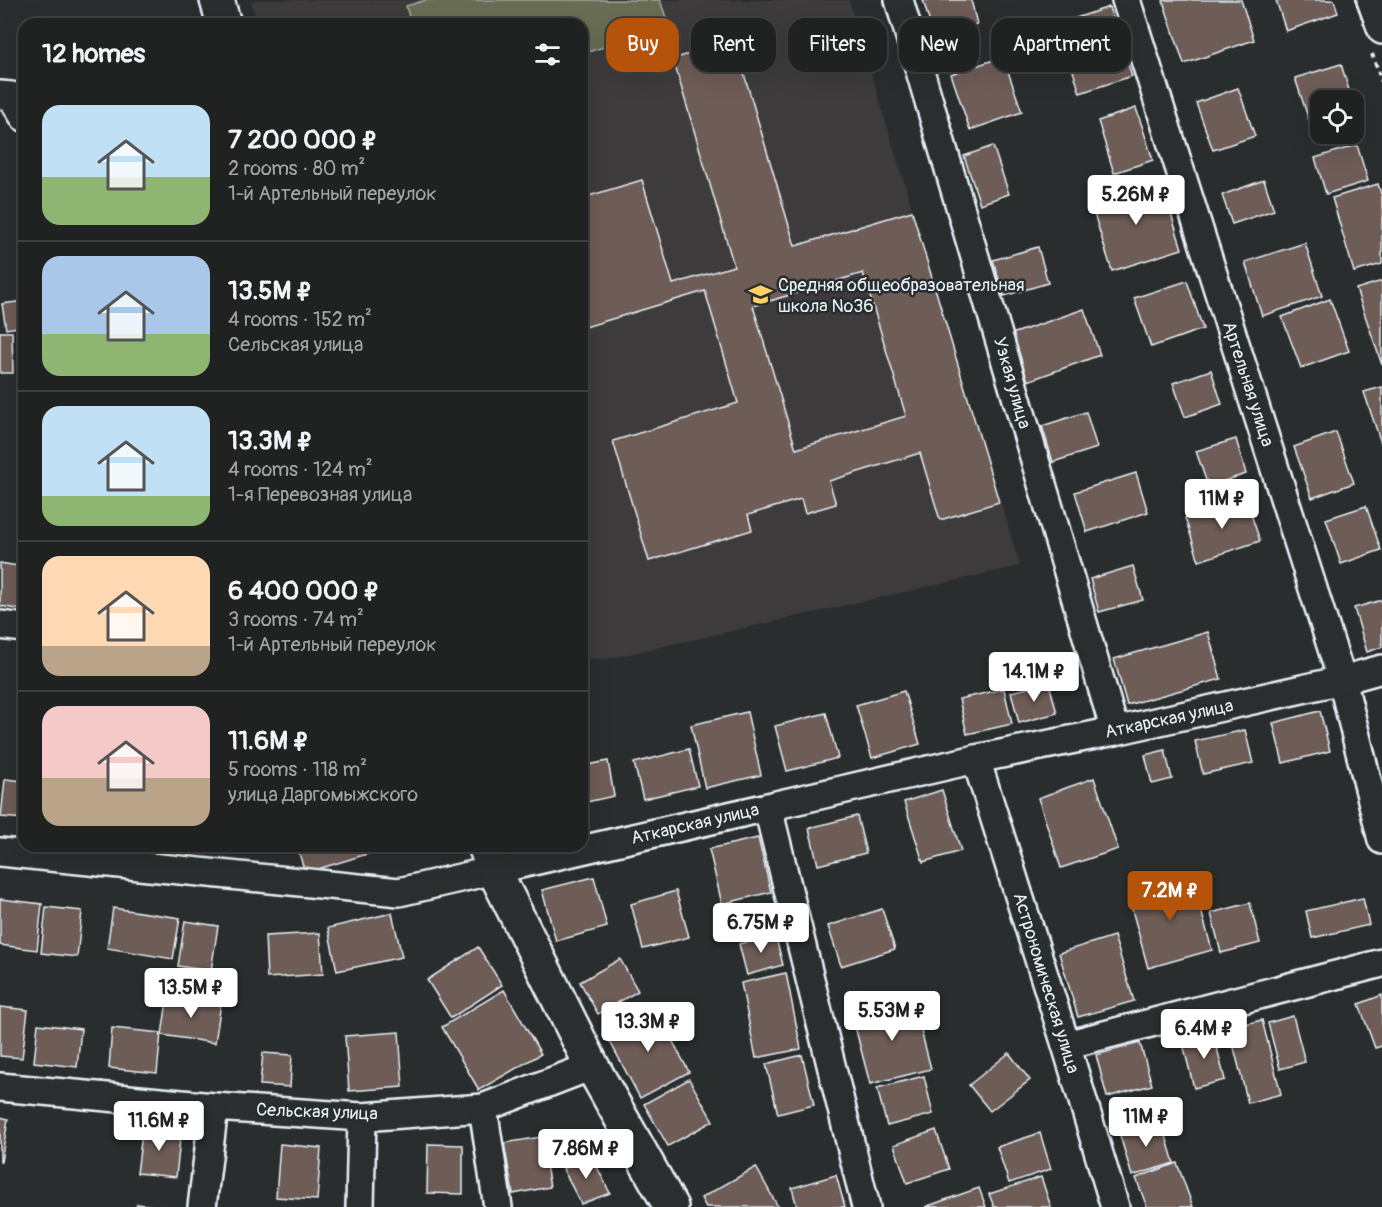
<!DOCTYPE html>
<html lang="en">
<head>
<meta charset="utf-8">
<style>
	body { margin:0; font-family:Pangolin,sans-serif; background:#2d2f2f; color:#f1f3f6; height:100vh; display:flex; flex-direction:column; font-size:22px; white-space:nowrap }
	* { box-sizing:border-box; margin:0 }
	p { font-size:20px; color:#a2a4a5 }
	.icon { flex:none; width:33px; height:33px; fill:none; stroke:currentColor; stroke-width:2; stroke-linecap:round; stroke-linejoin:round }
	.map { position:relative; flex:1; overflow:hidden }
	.sheet { position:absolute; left:18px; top:18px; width:570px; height:834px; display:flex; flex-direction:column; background:#202222; border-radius:18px; box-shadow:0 6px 24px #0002,0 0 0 2px #3d3f40 }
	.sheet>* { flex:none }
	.banner { position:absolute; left:606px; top:18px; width:570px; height:54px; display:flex; gap:12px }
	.controls { position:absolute; left:1310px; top:90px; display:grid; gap:12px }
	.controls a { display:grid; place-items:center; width:54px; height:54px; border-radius:12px; background:#202222; box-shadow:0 6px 24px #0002,0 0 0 2px #3d3f40; font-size:30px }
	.price { position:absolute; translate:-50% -51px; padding:0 14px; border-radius:6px; background:#fff; color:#222; font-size:20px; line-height:39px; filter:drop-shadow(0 2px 3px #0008) }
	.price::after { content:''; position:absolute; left:50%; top:36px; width:18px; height:14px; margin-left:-9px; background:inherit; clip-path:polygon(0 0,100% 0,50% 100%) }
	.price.active { background:#b45309; color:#fff }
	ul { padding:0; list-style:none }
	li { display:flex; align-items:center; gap:18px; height:150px; padding:0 24px }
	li+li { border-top:2px solid #3d3f40 }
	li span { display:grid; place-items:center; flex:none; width:168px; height:120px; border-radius:18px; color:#555 }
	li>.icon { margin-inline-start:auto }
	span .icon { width:72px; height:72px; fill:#fffc; stroke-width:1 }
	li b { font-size:26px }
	h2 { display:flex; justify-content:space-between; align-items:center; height:72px; padding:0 24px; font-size:26px }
	.chip { padding:0 21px; border-radius:18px; background:#202222; box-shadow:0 6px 24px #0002,0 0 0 2px #3d3f40; font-size:21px; line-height:54px }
	.chip.active { background:#b45309; color:#fff }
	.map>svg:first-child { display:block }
	.built { fill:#3e3b3a }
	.green { fill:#676d53; stroke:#a8afa6; stroke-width:1.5 }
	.building { fill:#6e5c57; stroke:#e8f1f8; stroke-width:1.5; fill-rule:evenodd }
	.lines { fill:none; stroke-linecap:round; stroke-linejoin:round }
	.street-casing { stroke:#e8f1f8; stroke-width:32 }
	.secondary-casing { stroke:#e8f1f8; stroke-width:38 }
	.path { stroke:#e8f1f8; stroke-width:4; stroke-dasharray:4.5 4.5; stroke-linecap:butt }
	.street { stroke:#2a2d2e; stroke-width:27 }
	.secondary { stroke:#2a2d2e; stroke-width:33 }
	.labels { text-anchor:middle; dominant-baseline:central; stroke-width:5; stroke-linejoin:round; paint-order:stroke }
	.poi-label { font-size:18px; fill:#e8f1f8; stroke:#2a2d2e; text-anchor:start }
	.street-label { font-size:18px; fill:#e8f1f8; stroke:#2a2d2e }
</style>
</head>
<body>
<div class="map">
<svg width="1382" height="1207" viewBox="0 0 1382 1207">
	<rect width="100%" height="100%" fill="#2a2d2e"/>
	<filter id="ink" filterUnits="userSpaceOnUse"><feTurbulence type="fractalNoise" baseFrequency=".0167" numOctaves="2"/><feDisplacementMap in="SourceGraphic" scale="12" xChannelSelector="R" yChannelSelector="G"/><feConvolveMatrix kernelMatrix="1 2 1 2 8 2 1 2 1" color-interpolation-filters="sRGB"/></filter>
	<g filter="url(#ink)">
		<!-- built -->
		<path class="built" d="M257 0H849L1020 566 607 659 582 658V24H258L251 2Z"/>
		<!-- green -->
		<path class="green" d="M426 0H660L669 26 582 54V24H411L406 6Z"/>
		<!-- building -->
		<g class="building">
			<path d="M923 0H971L977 24 934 37Z"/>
			<path d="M1166 0H1241L1254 40 1184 64 1163 1Z"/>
			<path d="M1276 0H1334L1338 13 1286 31Z"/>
			<path d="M1109 7 1132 76 1080 93 1058 24Z"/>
			<path d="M734 40 795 246 912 211 999 502 940 520 920 453 829 481 836 504 805 513 801 499 748 515 752 530 649 561 613 441 738 403 705 291 582 328V198L642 180 673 284 734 266 673 59ZM863 273 906 416 796 449 753 306Z"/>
			<path d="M1003 57 1022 112 970 130 951 74Z"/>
			<path d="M1341 64 1352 100H1320V117L1309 120 1295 78Z"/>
			<path d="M1238 88 1255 136 1213 150 1196 103Z"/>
			<path d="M1136 108 1153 160 1114 173 1098 121Z"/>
			<path d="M1357 145 1368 181 1326 194 1315 158Z"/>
			<path d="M993 146 1009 194 980 204 964 156Z"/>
			<path d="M1264 180 1274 210 1232 224 1222 195Z"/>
			<path d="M1161 182 1182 249 1112 271 1091 204Z"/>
			<path d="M1378 184 1382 197V264L1354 272 1332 198Z"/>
			<path d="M1305 243 1322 296 1262 316 1245 262Z"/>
			<path d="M1038 247 1048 283 1004 296 993 260Z"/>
			<path d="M1187 281 1203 329 1151 347 1134 298Z"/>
			<path d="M1382 281V365L1356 289Z"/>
			<path d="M1330 299 1349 351 1301 368 1282 317Z"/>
			<path d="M24 301V326L6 329 2 304Z"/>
			<path d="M1084 309 1100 355 1028 381 1012 334Z"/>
			<path d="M0 332H12L13 373H0Z"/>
			<path d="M1211 370 1222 404 1185 417 1173 383Z"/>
			<path d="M1382 387V446L1364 392Z"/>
			<path d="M1086 412 1097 448 1053 462 1042 426Z"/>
			<path d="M1336 432 1354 483 1312 498 1294 447Z"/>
			<path d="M1236 439 1246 474 1208 486 1196 451Z"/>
			<path d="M1136 473 1148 512 1087 532 1075 492Z"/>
			<path d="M1246 499 1260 541 1199 561 1185 518Z"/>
			<path d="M1366 506 1381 550 1341 564 1326 519Z"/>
			<path d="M0 563 24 567V610L0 606Z"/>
			<path d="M1133 566 1143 600 1099 612 1090 579Z"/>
			<path d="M1382 600V647L1367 652 1354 608Z"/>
			<path d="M1208 632 1221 679 1127 705 1114 659Z"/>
			<path d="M1049 683 1057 713 1019 723 1011 692Z"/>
			<path d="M1004 689 1012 724 967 734 959 699Z"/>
			<path d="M904 691 920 744 872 758 856 705Z"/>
			<path d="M1320 711 1330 751 1283 763 1273 723Z"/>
			<path d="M747 712 761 775 705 788 691 725Z"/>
			<path d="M826 713 838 758 787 771 775 726Z"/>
			<path d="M1245 730 1253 763 1203 774 1195 741Z"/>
			<path d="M689 749 698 786 643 799 634 763Z"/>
			<path d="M1165 750 1172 779 1152 784 1145 755Z"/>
			<path d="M608 761 614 796 582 803V766Z"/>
			<path d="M1094 778 1118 849 1061 868 1038 798Z"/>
			<path d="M5 779 24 781V819L1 817Z"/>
			<path d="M942 790 961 851 923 862 904 802Z"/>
			<path d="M857 816 866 853 818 865 809 828Z"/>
			<path d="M758 838 771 892 722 904 709 849Z"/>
			<path d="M297 846H393L305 873Z"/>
			<path d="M594 877 607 927 556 941 542 890Z"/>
			<path d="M1192 877 1212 950 1148 968 1128 895Z"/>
			<path d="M676 891 689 937 643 949 631 904Z"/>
			<path d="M1363 898 1369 925 1312 938 1306 911Z"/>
			<path d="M0 899 42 904 37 950 0 945Z"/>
			<path d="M1250 903 1260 943 1221 953 1211 913Z"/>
			<path d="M46 907 82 911 77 957 41 953Z"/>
			<path d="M113 908 180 918 173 959 107 948Z"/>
			<path d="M882 909 895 949 841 966 828 926Z"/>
			<path d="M392 913 402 957 337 971 328 928Z"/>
			<path d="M185 921 218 926 211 971 178 966Z"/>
			<path d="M320 933 323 974 267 978 265 936Z"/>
			<path d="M775 934 783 965 747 975 739 944Z"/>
			<path d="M1114 936 1134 1001 1078 1017 1059 953Z"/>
			<path d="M478 947 502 985 451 1018 427 980Z"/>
			<path d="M620 959 638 991 598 1014 580 982Z"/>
			<path d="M786 973 801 1049 756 1058 741 983Z"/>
			<path d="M504 990 541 1054 479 1090 442 1027Z"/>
			<path d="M168 994 221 1003 215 1043 162 1035Z"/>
			<path d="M1382 995V1046L1375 1048 1359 1004Z"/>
			<path d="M913 999 931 1069 870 1084 852 1015Z"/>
			<path d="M0 1007 28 1010 22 1058 0 1056Z"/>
			<path d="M655 1008 689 1072 640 1098 606 1034Z"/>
			<path d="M1293 1016 1305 1062 1280 1069 1268 1023Z"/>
			<path d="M1262 1020 1281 1094 1248 1103 1229 1028Z"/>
			<path d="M38 1024 81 1029 77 1067 34 1062Z"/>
			<path d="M112 1028 161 1033 157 1073 109 1068Z"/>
			<path d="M399 1032 403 1087 349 1091 345 1036Z"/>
			<path d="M1213 1032 1225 1080 1194 1088 1182 1040Z"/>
			<path d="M1140 1043 1152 1085 1107 1097 1096 1055Z"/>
			<path d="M263 1053 292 1055 290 1087 260 1085Z"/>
			<path d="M1009 1053 1030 1080 990 1111 969 1085Z"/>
			<path d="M802 1055 814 1105 778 1114 766 1064Z"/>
			<path d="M924 1076 933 1114 887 1126 877 1088Z"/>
			<path d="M689 1079 713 1121 668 1146 644 1104Z"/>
			<path d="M0 1117 8 1119 1 1162H0Z"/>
			<path d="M1161 1119 1174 1163 1132 1176 1119 1132Z"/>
			<path d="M143 1126 181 1130 176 1177 137 1173Z"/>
			<path d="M936 1130 949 1169 907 1183 894 1145Z"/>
			<path d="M1040 1133 1051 1169 1009 1183 997 1147Z"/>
			<path d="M541 1137 550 1187 513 1194 504 1143Z"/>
			<path d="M280 1144 321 1148 317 1200 276 1197Z"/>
			<path d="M428 1144 463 1145V1194L427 1193Z"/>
			<path d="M591 1155 610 1193 581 1204 563 1169Z"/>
			<path d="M1177 1163 1193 1207H1147L1136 1178Z"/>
			<path d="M756 1167 778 1207H706L701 1198Z"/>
			<path d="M836 1175 845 1207H797L792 1188Z"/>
			<path d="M1041 1177 1051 1207H994L989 1194Z"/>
			<path d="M979 1188 986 1207H925Z"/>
			<path d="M137 1204 164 1207H136Z"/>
		</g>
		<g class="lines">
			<defs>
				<g id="street">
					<path d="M899 0 1115 731"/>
					<path d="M1126 0 1342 680 1382 840"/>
					<path d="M1371 0 1382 30"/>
					<path d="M0 95 11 96 24 117"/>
					<path d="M0 625 24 628"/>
					<path d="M976 759 1066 1045 1115 1207"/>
					<path d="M768 808 866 1207"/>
					<path d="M0 852 399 892 976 759 1115 731 1342 680 1382 669"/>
					<path d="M1066 1045 1382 963"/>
					<path d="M0 1087 214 1107 362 1117 483 1108 592 1066"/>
					<path d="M483 1108 498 1207"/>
					<path d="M202 1207 214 1107"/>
					<path d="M360 1207 362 1117"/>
				</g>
				<g id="secondary">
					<path d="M217 0 224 24"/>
					<path d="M485 846 494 870 592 1066 671 1207"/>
				</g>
			</defs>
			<!-- street casing -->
			<use href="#street" class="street-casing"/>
			<!-- secondary casing -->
			<use href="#secondary" class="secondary-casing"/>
			<!-- path -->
			<path class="path" d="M1372 54 1382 82"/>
			<!-- street -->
			<use href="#street" class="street"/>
			<!-- secondary -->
			<use href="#secondary" class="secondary"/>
		</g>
	</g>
	<!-- icons -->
	<defs>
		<symbol id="school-bare" viewBox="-9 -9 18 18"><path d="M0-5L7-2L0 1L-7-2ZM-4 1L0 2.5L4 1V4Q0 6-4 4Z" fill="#ffd166" stroke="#2a2d2e" stroke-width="2.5" paint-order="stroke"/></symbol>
	</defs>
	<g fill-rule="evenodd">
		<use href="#school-bare" x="744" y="278" width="33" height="33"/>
	</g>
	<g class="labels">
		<!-- poi labels -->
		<g class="poi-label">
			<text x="778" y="285">Средняя общеобразовательная<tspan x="778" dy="21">школа №36</tspan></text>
		</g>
		<!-- street labels -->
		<g class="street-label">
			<text transform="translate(1012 383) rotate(74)">Узкая улица</text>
			<text transform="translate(1248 384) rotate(72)">Артельная улица</text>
			<text transform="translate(1169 719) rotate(-12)">Аткарская улица</text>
			<text transform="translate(695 824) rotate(-13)">Аткарская улица</text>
			<text transform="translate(1046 983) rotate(73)">Астрономическая улица</text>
			<text transform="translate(317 1112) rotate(2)">Сельская улица</text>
		</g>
	</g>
</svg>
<div class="controls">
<a><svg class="icon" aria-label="locate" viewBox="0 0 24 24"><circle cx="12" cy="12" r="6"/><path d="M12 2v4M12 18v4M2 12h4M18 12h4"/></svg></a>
</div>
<b class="price" style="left:1136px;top:226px">5.26M ₽</b>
<b class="price" style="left:1222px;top:530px">11M ₽</b>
<b class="price" style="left:1034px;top:703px">14.1M ₽</b>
<b class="price active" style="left:1170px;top:922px">7.2M ₽</b>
<b class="price" style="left:761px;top:954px">6.75M ₽</b>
<b class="price" style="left:191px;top:1019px">13.5M ₽</b>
<b class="price" style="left:892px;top:1042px">5.53M ₽</b>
<b class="price" style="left:648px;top:1053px">13.3M ₽</b>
<b class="price" style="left:1204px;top:1060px">6.4M ₽</b>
<b class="price" style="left:1146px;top:1148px">11M ₽</b>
<b class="price" style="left:159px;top:1152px">11.6M ₽</b>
<b class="price" style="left:586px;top:1180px">7.86M ₽</b>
<div class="banner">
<a class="chip active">Buy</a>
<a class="chip">Rent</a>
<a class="chip">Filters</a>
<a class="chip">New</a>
<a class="chip">Apartment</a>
</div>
<section class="sheet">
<h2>12 homes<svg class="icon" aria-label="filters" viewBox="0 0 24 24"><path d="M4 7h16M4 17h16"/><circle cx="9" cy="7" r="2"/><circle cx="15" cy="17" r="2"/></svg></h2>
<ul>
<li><span style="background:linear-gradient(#bfe0f5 60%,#8fb573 0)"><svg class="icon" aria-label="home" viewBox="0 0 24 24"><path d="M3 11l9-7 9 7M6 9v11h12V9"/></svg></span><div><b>7 200 000 ₽</b><p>2 rooms · 80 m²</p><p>1-й Артельный переулок</p></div></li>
<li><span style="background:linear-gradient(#a9c7e8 65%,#8fb573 0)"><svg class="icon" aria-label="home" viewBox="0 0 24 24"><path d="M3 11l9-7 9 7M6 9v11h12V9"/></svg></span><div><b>13.5M ₽</b><p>4 rooms · 152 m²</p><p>Сельская улица</p></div></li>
<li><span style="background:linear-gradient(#bfe0f5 75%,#8fb573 0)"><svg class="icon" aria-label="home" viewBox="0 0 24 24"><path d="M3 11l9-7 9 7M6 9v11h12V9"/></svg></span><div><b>13.3M ₽</b><p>4 rooms · 124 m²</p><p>1-я Перевозная улица</p></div></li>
<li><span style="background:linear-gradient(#ffd9b3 75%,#b9a48a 0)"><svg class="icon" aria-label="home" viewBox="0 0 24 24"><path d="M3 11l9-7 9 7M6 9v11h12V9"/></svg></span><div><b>6 400 000 ₽</b><p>3 rooms · 74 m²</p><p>1-й Артельный переулок</p></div></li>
<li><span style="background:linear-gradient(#f6c9c9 60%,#b9a48a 0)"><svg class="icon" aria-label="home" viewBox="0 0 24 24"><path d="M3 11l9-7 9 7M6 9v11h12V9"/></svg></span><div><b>11.6M ₽</b><p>5 rooms · 118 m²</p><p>улица Даргомыжского</p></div></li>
</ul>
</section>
</div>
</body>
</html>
